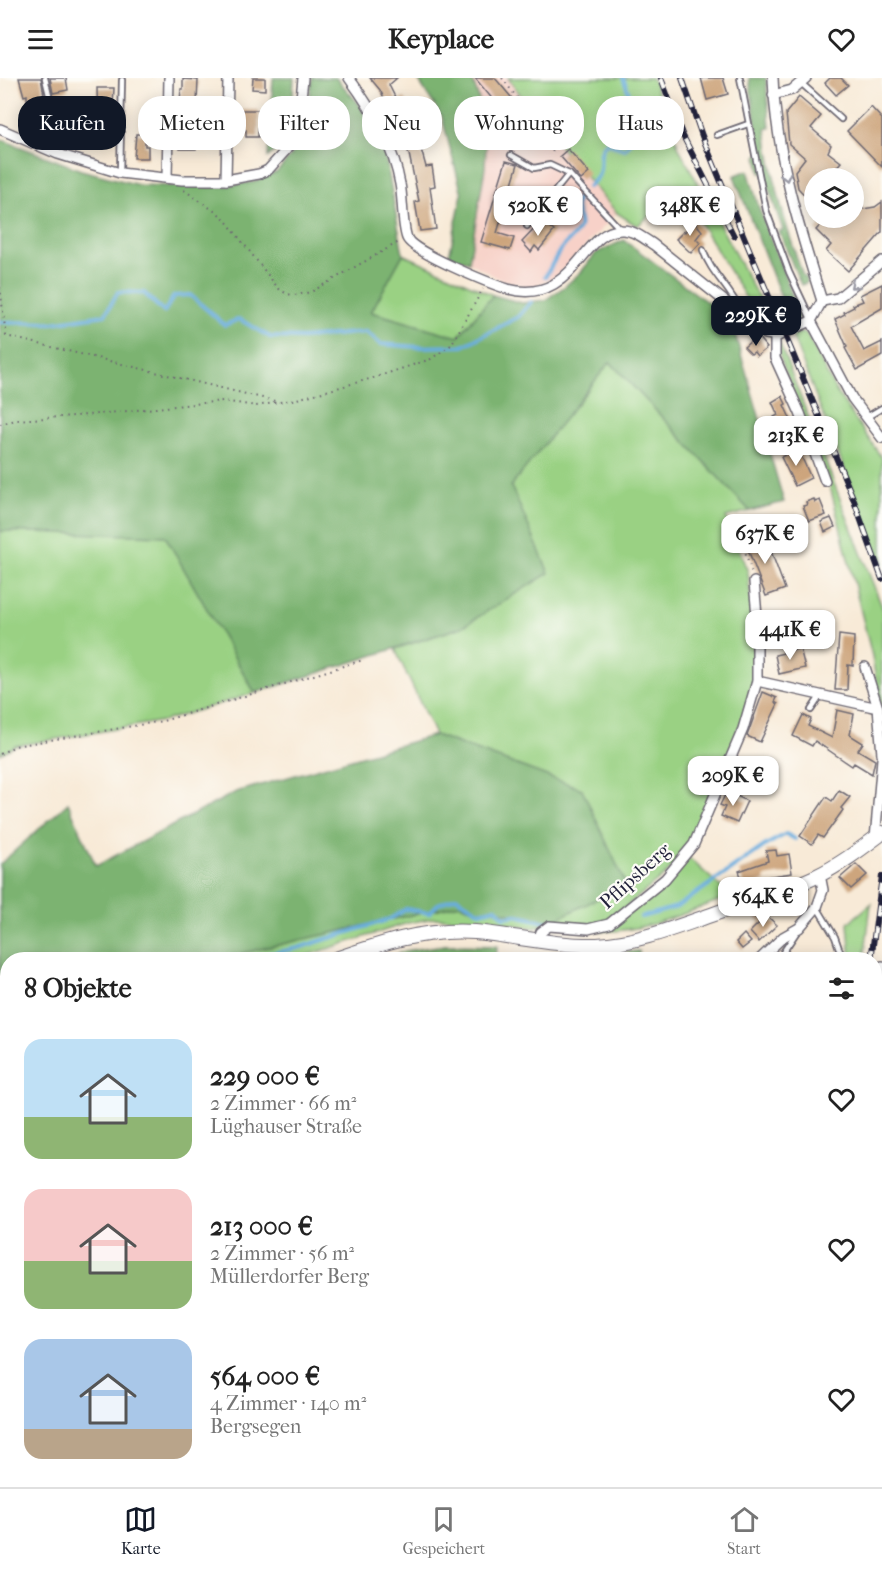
<!DOCTYPE html>
<html lang="de">
<head>
<meta charset="utf-8">
<style>
	body { margin:0; font-family:"IM FELL French Canon",serif; background:#f2f2f2; color:#222; height:100vh; display:flex; flex-direction:column; font-size:22px; white-space:nowrap }
	* { box-sizing:border-box; margin:0 }
	p { font-size:20px; color:#767676 }
	.icon { flex:none; width:33px; height:33px; fill:none; stroke:currentColor; stroke-width:2; stroke-linecap:round; stroke-linejoin:round }
	.map { position:relative; flex:1; overflow:hidden }
	.panel { position:absolute; left:0px; top:874px; width:882px; height:536px; display:flex; flex-direction:column; background:#fff; border-radius:24px 24px 0 0; box-shadow:0 3px 15px #0003 }
	.panel>* { flex:none }
	.hud { position:absolute; left:18px; top:18px; width:846px; height:54px; display:flex; gap:12px }
	.buttons { position:absolute; left:804px; top:90px; display:grid; gap:12px }
	.buttons a { display:grid; place-items:center; width:60px; height:60px; border-radius:50%; background:#fff; box-shadow:0 3px 15px #0003; font-size:30px }
	.price { position:absolute; translate:-50% -51px; padding:0 14px; border-radius:12px; background:#fff; color:#222; font-size:20px; line-height:39px; filter:drop-shadow(0 2px 3px #0008) }
	.price::after { content:''; position:absolute; left:50%; top:36px; width:18px; height:14px; margin-left:-9px; background:inherit; clip-path:polygon(0 0,100% 0,50% 100%) }
	.price.on { background:#111827; color:#fff }
	ul { padding:0; list-style:none }
	li { display:flex; align-items:center; gap:18px; height:150px; padding:0 24px }
	li span { display:grid; place-items:center; flex:none; width:168px; height:120px; border-radius:18px; color:#555 }
	li>.icon { margin-inline-start:auto }
	span .icon { width:72px; height:72px; fill:#fffc; stroke-width:1 }
	li b { font-size:26px }
	h2 { display:flex; justify-content:space-between; align-items:center; height:72px; padding:0 24px; font-size:26px }
	.chip { padding:0 21px; border-radius:24px; background:#fff; box-shadow:0 3px 15px #0003; font-size:21px; line-height:54px }
	.chip.on { background:#111827; color:#fff }
	header { display:flex; justify-content:space-between; align-items:center; height:78px; padding:0 24px; background:#fff; font-size:27px; font-weight:800 }
	.dock { display:flex; justify-content:space-around; align-items:center; height:84px; border-top:2px solid #e0e0e0; background:#fff; font-size:16px; color:#767676 }
	.dock a { display:grid; justify-items:center; gap:3px }
	.dock .on { color:#111827 }
	.map>svg:first-child { display:block }
	.built { fill:#f7d1c8 }
	.green { fill:#9ad183; stroke:#5e7a5f; stroke-width:1.5 }
	.forest { fill:#7bb371; stroke:#4e6a56; stroke-width:1.5 }
	.lines { fill:none; stroke-linecap:round; stroke-linejoin:round }
	.stream { stroke:#69adde; stroke-width:4 }
	.building { fill:#cda57d }
	.lane-casing { stroke:#6d6872; stroke-width:8 }
	.street-casing { stroke:#6d6872; stroke-width:12 }
	.secondary-casing { stroke:#6d6872; stroke-width:16 }
	.path { stroke:#6d6872; stroke-width:2; stroke-dasharray:1.5 4.5; stroke-linecap:butt }
	.lane { stroke:#fff; stroke-width:4.5 }
	.street { stroke:#fff; stroke-width:9 }
	.secondary { stroke:#fff; stroke-width:14 }
	.rail-casing { stroke:#22223b; stroke-width:6 }
	.rail { stroke:#fdfcf7; stroke-width:4; stroke-dasharray:11; stroke-linecap:butt }
	.oneway { stroke:#9c9ca7 }
	.labels { text-anchor:middle; dominant-baseline:central; stroke-width:4.5; stroke-linejoin:round; paint-order:stroke }
	.street-label { font-size:20px; fill:#22223b; stroke:#fdfcf7 }
</style>
</head>
<body>
<header><svg class="icon" aria-label="menu" viewBox="0 0 24 24"><path d="M4 6h16M4 12h16M4 18h16"/></svg>Keyplace<svg class="icon" aria-label="heart" viewBox="0 0 24 24"><path d="M12 20l-8-8c-3-5 5-10 8-4 3-6 11-1 8 4z"/></svg></header>
<div class="map">
<svg width="882" height="1409" viewBox="0 0 882 1409">
	<rect width="100%" height="100%" fill="#fdfcf7"/>
	<filter id="ink" filterUnits="userSpaceOnUse"><feTurbulence type="fractalNoise" baseFrequency=".0167" numOctaves="2"/><feDisplacementMap in="SourceGraphic" scale="12" xChannelSelector="R" yChannelSelector="G"/><feConvolveMatrix kernelMatrix="1 2 1 2 8 2 1 2 1" color-interpolation-filters="sRGB"/></filter>
	<filter id="wash" filterUnits="userSpaceOnUse"><feTurbulence type="fractalNoise" baseFrequency=".008" numOctaves="4" result="noise"/><feDisplacementMap in="SourceGraphic" scale="24" xChannelSelector="R" yChannelSelector="G"/><feGaussianBlur stdDeviation="1.35" result="paint"/><feColorMatrix in="noise" values="0 0 0 0 0 0 0 0 0 0 0 0 0 0 0 0 0 1.4 0 .05"/><feComposite in="paint" operator="in"/></filter>
	<g filter="url(#wash)">
		<rect width="100%" height="100%" fill="#f8ead7"/>
		<!-- built -->
		<path class="built" d="M472 0H508L549 56 617 135 558 197 532 210 499 201 469 184 485 90 487 46Z"/>
		<!-- green -->
		<g class="green">
			<path d="M508 0H652L679 70 776 253 763 248 680 112 637 148 617 135 549 56Z"/>
			<path d="M403 176 493 217 458 259 371 234Z"/>
			<path d="M794 255H806L836 313 882 380V487L793 260Z"/>
			<path d="M775 266H780L882 529V638L872 578 831 412Z"/>
			<path d="M610 283 750 433 726 439 748 494 754 553V599L748 627 694 760 668 794 609 843 591 846 548 845 535 850 473 841 434 840 408 845 293 882H212L460 826 478 832 491 831 548 845 582 711 435 657 395 571 462 549 510 408Z"/>
			<path d="M0 453 165 457 255 615 163 643 15 668 0 676Z"/>
			<path d="M689 780 731 818C690 833 644 855 600 853L671 800Z"/>
			<path d="M871 826 864 882H851L848 845Z"/>
			<path d="M86 1403H273L269 1409H90Z"/>
		</g>
		<!-- forest -->
		<g class="forest">
			<path d="M273 0H294L291 48 283 66 268 79Z"/>
			<path d="M312 0H336L359 26 384 69 403 176 371 234 458 259 493 217 522 225 545 222 564 209 581 194 596 175 624 162 731 242 784 424 750 433 610 284 511 408 549 495 462 549 255 615 165 458 0 453V61L81 92 139 107 219 109 253 104 277 94 299 68 304 55Z"/>
			<path d="M417 0H472L487 46 485 90 469 184 449 178 462 116 442 39Z"/>
			<path d="M749 0H766L770 50 766 51C772 102 786 150 803 198H805L807 205 801 207 779 153 783 152 763 94 760 95 757 77 760 76Z"/>
			<path d="M748 92 759 130 793 219 803 236 792 247 734 98Z"/>
			<path d="M435 657 582 711 626 807 548 845 491 831 478 833 460 826 212 882H8L7 937 0 944V786L68 725 96 788 236 714Z"/>
			<path d="M445 867 497 868 496 882H383L405 873Z"/>
			<path d="M639 873 640 882H556Z"/>
			<path d="M882 946V1409H854L853 1403 874 1402V999Z"/>
			<path d="M7 993 8 1303 0 1308V1001Z"/>
			<path d="M504 1403V1409H303L291 1403Z"/>
			<path d="M505 1403H762L758 1409H553Z"/>
		</g>
		<g class="lines">
			<!-- stream -->
			<g class="stream">
				<path d="M588 109C591 105 596 102 598 98 604 86 596 76 606 65L625 71 630 65 626 58 624 35 633 25 623 0"/>
				<path d="M545 199C550 191 554 182 559 174 563 166 573 161 578 152 584 140 569 134 580 116"/>
				<path d="M0 244 52 245 105 237 118 214 144 215 164 234 174 218 190 217 225 247 239 241 270 259 303 260 366 254 380 266 418 269 463 268 518 239 531 224"/>
				<path d="M641 839 677 829 766 767 786 756 795 761"/>
				<path d="M854 881V882"/>
				<path d="M168 882 172 879 182 882"/>
				<path d="M238 882 298 870 390 841 406 831 429 835 438 826 456 819 480 834 496 830 504 839 516 837 550 845"/>
				<path d="M0 947 8 942"/>
				<path d="M681 1409 686 1402"/>
			</g>
		</g>
		<g id="blocks">
			<!-- building -->
			<g class="building">
				<path d="M19 0H41L44 17 27 21V17L24 18Z"/>
				<path d="M50 0H66L68 12 53 15Z"/>
				<path d="M253 0H265V12L252 11Z"/>
				<path d="M370 0H397L389 7 397 23 405 20 419 50 427 68 421 71 426 89 432 88 435 108 430 109 436 151 420 153 415 124 419 123 409 76 397 46 380 12Z"/>
				<path d="M475 0H495L516 25 504 35Z"/>
				<path d="M701 0H723L728 16 707 22Z"/>
				<path d="M830 0H841L848 7 836 17 825 5Z"/>
				<path d="M183 1 198 2 197 24H180L181 11H183Z"/>
				<path d="M97 10H114L112 46 98 45Z"/>
				<path d="M799 19 821 38 811 50 831 67 828 74 841 84 827 100H814V127L798 110 795 93 805 80 789 66 786 35Z"/>
				<path d="M871 29 882 41V89L847 53Z"/>
				<path d="M238 32H259L258 59H246V52H237Z"/>
				<path d="M58 44H76V53H81V63H60V55H57Z"/>
				<rect x="180" y="46" width="16" height="25"/>
				<path d="M136 56H145V68H148V80H134Z"/>
				<path d="M568 71 589 95 581 102 560 78Z"/>
				<path d="M506 83 518 86 497 155 514 160 510 172 481 164Z"/>
				<path d="M854 122 863 131 875 129 882 124V154L848 193 826 173 831 167 816 152 827 140H854Z"/>
				<path d="M542 143 554 153 539 172 535 168 531 174 522 164Z"/>
				<path d="M694 143 702 153 696 161 700 165 691 175 676 161 684 153 685 154Z"/>
				<path d="M882 206V230L851 248 864 273 882 264V278L857 292 845 270 847 269 835 241 845 236 844 234 854 229 853 227 863 223 860 217Z"/>
				<path d="M757 258 767 270 757 278 754 274 751 276 744 269Z"/>
				<path d="M782 318 786 326 784 327 795 351 782 358 774 339 778 337 772 324Z"/>
				<path d="M798 371 811 400 795 408 781 379Z"/>
				<path d="M814 421 815 424 820 422 826 437 809 443 803 428 807 427 806 424Z"/>
				<path d="M831 440 835 449 825 454 821 444Z"/>
				<path d="M765 457 785 511 766 518 745 464Z"/>
				<path d="M839 557 854 559 853 588 848 587 847 612H835Z"/>
				<path d="M794 569V572L800 570 805 590 779 596 775 577 784 575 783 572Z"/>
				<path d="M763 614 777 620 775 624 778 626 760 664 747 658Z"/>
				<path d="M837 632 854 636 850 657 863 665 858 672 875 682 872 696 854 685 852 688 815 663 812 668 793 658 803 637 811 641 808 648 832 660Z"/>
				<path d="M839 712 850 719 841 730 843 732 823 760 818 757 812 766 800 758 826 719 832 723Z"/>
				<path d="M727 713 747 723 737 745 721 738 725 729 720 727Z"/>
				<path d="M776 772 777 778 789 776 792 795 764 799 765 803 745 810 739 793 768 783 766 773Z"/>
				<path d="M856 786 867 797 851 811 840 800Z"/>
				<path d="M767 838 777 847 759 864 750 854 760 844 755 839Z"/>
				<path d="M744 856 751 864 742 871 736 864Z"/>
			</g>
		</g>
	</g>
	<g filter="url(#ink)">
		<use href="#blocks" fill-opacity="0" stroke="#6d6872" stroke-width="1.5"/>
		<g class="lines">
			<defs>
				<g id="lane">
					<path d="M740 0 766 132 789 194 811 241"/>
					<path d="M801 5 841 41"/>
					<path d="M717 57 748 46"/>
					<path d="M44 70 50 21 45 0"/>
					<path d="M511 77 534 90 550 87 569 96 621 152"/>
					<path d="M120 95 122 2"/>
					<path d="M527 148 569 96"/>
					<path d="M703 172C710 194 730 210 740 232"/>
					<path d="M867 339 882 330"/>
					<path d="M757 538C769 539 770 543 774 553"/>
					<path d="M811 632 821 617"/>
					<path d="M817 829 835 859 843 882"/>
					<path d="M778 882 796 855"/>
				</g>
				<g id="street">
					<path d="M349 0C372 31 393 66 400 106 403 120 402 147 407 160 412 174 491 206 508 211 576 228 581 151 622 152 634 152 645 161 654 167L766 256 778 258 811 243"/>
					<path d="M773 0C776 77 799 150 822 223L811 243"/>
					<path d="M773 17 792 12 806 0"/>
					<path d="M0 51 58 76 120 95 182 102H226L259 96 268 92 286 72 298 51 303 0"/>
					<path d="M167 100 169 0"/>
					<path d="M226 102 228 0"/>
					<path d="M822 223 838 220 882 183"/>
					<path d="M811 243 852 320 882 360"/>
					<path d="M775 258V280L800 335 825 403"/>
					<path d="M865 589 878 630 882 676"/>
					<path d="M757 603 878 630"/>
					<path d="M875 761 882 681"/>
					<path d="M538 863 541 854 549 848 588 851 609 846 665 801 694 766 743 651 757 603V538L754 504"/>
					<path d="M759 882 783 859 799 850 817 829 823 812 820 797"/>
					<path d="M874 944 882 888"/>
					<path d="M843 1402 844 1409"/>
					<path d="M0 1403 8 1399"/>
					<path d="M273 1409 277 1402"/>
				</g>
				<g id="secondary">
					<path d="M333 882C379 866 425 850 475 854 516 858 556 868 597 867 636 865 674 850 711 837 746 824 784 814 817 798 840 787 862 770 882 755"/>
					<path d="M0 982 8 975"/>
				</g>
			</defs>
			<!-- lane casing -->
			<use href="#lane" class="lane-casing"/>
			<!-- street casing -->
			<use href="#street" class="street-casing"/>
			<!-- secondary casing -->
			<use href="#secondary" class="secondary-casing"/>
			<!-- path -->
			<g class="path">
				<path d="M502 0 547 59 554 69 551 78"/>
				<path d="M184 112 223 139 278 210C290 220 296 217 311 214L399 164"/>
				<path d="M0 209 6 258 279 324"/>
				<path d="M0 346 16 342 88 337 223 323 256 328 297 321 373 300 431 281 451 267 483 211"/>
				<path d="M740 458 752 495"/>
				<path d="M0 676 15 668 163 643 363 582"/>
				<path d="M0 1081 8 1080"/>
				<path d="M612 1402 613 1409"/>
			</g>
			<!-- lane -->
			<use href="#lane" class="lane"/>
			<!-- street -->
			<use href="#street" class="street"/>
			<!-- secondary -->
			<use href="#secondary" class="secondary"/>
			<defs>
				<g id="rail">
					<path d="M661 0 682 56 734 158"/>
					<path d="M682 0 702 58 853 420 882 501"/>
					<path d="M871 882 882 798"/>
					<path d="M773 1409 776 1402"/>
				</g>
			</defs>
			<!-- rail casing -->
			<use href="#rail" class="rail-casing"/>
			<!-- rail -->
			<use href="#rail" class="rail"/>
		</g>
		<!-- one-way arrows -->
		<defs><path id="oneway-chevron" d="M-2-3.5L2.5 0L-2 3.5" fill="none" stroke-width="1.6" stroke-linecap="round" stroke-linejoin="round" transform="scale(1.5)"/></defs>
		<g class="oneway">
			<use href="#oneway-chevron" transform="translate(786 99) rotate(77)"/>
			<use href="#oneway-chevron" transform="translate(854 207) rotate(139)"/>
		</g>
	</g>
	<g class="labels">
		<!-- street labels -->
		<g class="street-label">
			<text transform="translate(635 798) rotate(-42)">Pflipsberg</text>
		</g>
	</g>
</svg>
<div class="buttons">
<a><svg class="icon" aria-label="layers" viewBox="0 0 24 24"><path d="M12 4l9 5-9 5-9-5zM3 14l9 5 9-5"/></svg></a>
</div>
<b class="price" style="left:538px;top:159px">520K €</b>
<b class="price" style="left:690px;top:159px">348K €</b>
<b class="price on" style="left:756px;top:269px">229K €</b>
<b class="price" style="left:796px;top:389px">213K €</b>
<b class="price" style="left:765px;top:487px">637K €</b>
<b class="price" style="left:790px;top:583px">441K €</b>
<b class="price" style="left:733px;top:729px">209K €</b>
<b class="price" style="left:763px;top:850px">564K €</b>
<div class="hud">
<a class="chip on">Kaufen</a>
<a class="chip">Mieten</a>
<a class="chip">Filter</a>
<a class="chip">Neu</a>
<a class="chip">Wohnung</a>
<a class="chip">Haus</a>
</div>
<section class="panel">
<h2>8 Objekte<svg class="icon" aria-label="filters" viewBox="0 0 24 24"><path d="M4 7h16M4 17h16"/><circle cx="9" cy="7" r="2"/><circle cx="15" cy="17" r="2"/></svg></h2>
<ul>
<li><span style="background:linear-gradient(#bfe0f5 65%,#8fb573 0)"><svg class="icon" aria-label="home" viewBox="0 0 24 24"><path d="M3 11l9-7 9 7M6 9v11h12V9"/></svg></span><div><b>229 000 €</b><p>2 Zimmer · 66 m²</p><p>Lüghauser Straße</p></div><svg class="icon" aria-label="heart" viewBox="0 0 24 24"><path d="M12 20l-8-8c-3-5 5-10 8-4 3-6 11-1 8 4z"/></svg></li>
<li><span style="background:linear-gradient(#f6c9c9 60%,#8fb573 0)"><svg class="icon" aria-label="home" viewBox="0 0 24 24"><path d="M3 11l9-7 9 7M6 9v11h12V9"/></svg></span><div><b>213 000 €</b><p>2 Zimmer · 56 m²</p><p>Müllerdorfer Berg</p></div><svg class="icon" aria-label="heart" viewBox="0 0 24 24"><path d="M12 20l-8-8c-3-5 5-10 8-4 3-6 11-1 8 4z"/></svg></li>
<li><span style="background:linear-gradient(#a9c7e8 75%,#b9a48a 0)"><svg class="icon" aria-label="home" viewBox="0 0 24 24"><path d="M3 11l9-7 9 7M6 9v11h12V9"/></svg></span><div><b>564 000 €</b><p>4 Zimmer · 140 m²</p><p>Bergsegen</p></div><svg class="icon" aria-label="heart" viewBox="0 0 24 24"><path d="M12 20l-8-8c-3-5 5-10 8-4 3-6 11-1 8 4z"/></svg></li>
</ul>
</section>
</div>
<nav class="dock">
<a class="on"><svg class="icon" aria-label="map" viewBox="0 0 24 24"><path d="M3 6l6-2 6 2 6-2v14l-6 2-6-2-6 2zM9 4v14M15 6v14"/></svg>Karte</a>
<a><svg class="icon" aria-label="saved" viewBox="0 0 24 24"><path d="M7 4h10v16l-5-4-5 4z"/></svg>Gespeichert</a>
<a><svg class="icon" aria-label="home" viewBox="0 0 24 24"><path d="M3 11l9-7 9 7M6 9v11h12V9"/></svg>Start</a>
</nav>
</body>
</html>
